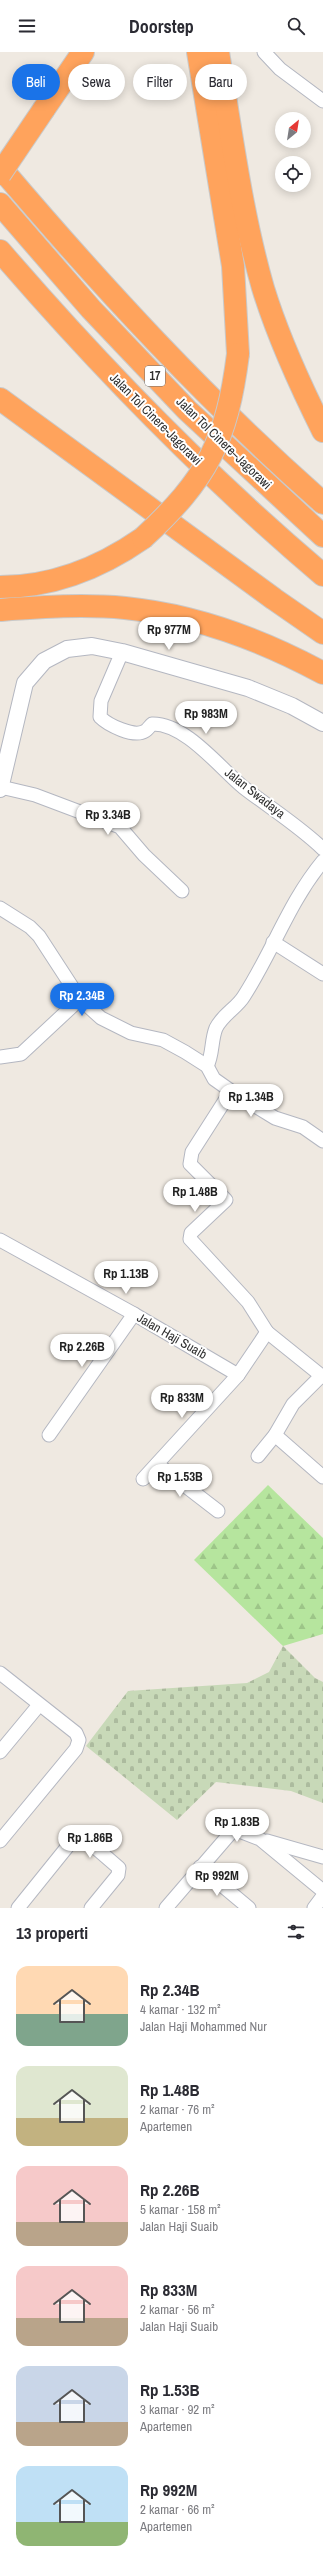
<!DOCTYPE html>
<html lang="id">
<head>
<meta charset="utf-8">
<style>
	body { margin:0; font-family:"Archivo Narrow",sans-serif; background:#f7f7f7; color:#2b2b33; height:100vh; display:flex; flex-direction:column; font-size:15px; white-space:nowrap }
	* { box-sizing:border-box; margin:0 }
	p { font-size:13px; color:#7c7c81 }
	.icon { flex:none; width:22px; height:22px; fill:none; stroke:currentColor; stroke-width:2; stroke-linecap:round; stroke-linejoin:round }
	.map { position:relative; height:1856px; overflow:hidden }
	.sheet { display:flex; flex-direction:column; background:#fff; flex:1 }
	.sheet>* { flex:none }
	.banner { position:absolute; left:12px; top:12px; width:299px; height:36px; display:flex; gap:8px }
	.needle { width:26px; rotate:30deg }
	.controls { position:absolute; left:275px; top:60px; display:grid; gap:8px }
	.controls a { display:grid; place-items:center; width:36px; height:36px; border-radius:50%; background:#fff; box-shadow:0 2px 10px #0003; font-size:20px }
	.price { position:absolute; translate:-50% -34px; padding:0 9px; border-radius:14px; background:#fff; color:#222; font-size:13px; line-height:26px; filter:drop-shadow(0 1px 2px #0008) }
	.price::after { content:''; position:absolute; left:50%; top:24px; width:12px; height:9px; margin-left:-6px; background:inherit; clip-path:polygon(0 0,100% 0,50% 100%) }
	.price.current { background:#1a73e8; color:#fff }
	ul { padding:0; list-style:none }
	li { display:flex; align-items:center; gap:12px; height:100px; padding:0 16px }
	li span { display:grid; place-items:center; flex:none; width:112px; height:80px; border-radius:12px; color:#555 }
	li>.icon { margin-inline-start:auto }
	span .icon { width:48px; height:48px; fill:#fffc; stroke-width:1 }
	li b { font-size:17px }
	h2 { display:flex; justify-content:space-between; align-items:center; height:48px; padding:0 16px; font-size:17px }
	.pill { padding:0 14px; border-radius:18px; background:#fff; box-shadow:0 2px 10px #0003; font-size:14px; line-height:36px }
	.pill.current { background:#1a73e8; color:#fff }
	header { display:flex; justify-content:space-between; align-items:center; height:52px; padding:0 16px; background:#fff; font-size:18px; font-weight:700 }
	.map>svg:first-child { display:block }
	.forest { fill:url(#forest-firs) }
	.cemetery { fill:url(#cemetery-stones) }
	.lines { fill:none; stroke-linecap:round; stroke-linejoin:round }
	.minor-casing { stroke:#b4b7c1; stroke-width:15 }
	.tertiary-casing { stroke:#b4b7c1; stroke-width:18 }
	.motorway-casing { stroke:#c9c9c9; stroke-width:24 }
	.minor { stroke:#fff; stroke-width:13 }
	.tertiary { stroke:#fff; stroke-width:16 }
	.motorway { stroke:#ffa35c; stroke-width:22 }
	.motorway-bridge-casing { stroke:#c9c9c9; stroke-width:24; stroke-linecap:butt }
	.motorway-bridge { stroke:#ffa35c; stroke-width:22 }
	.labels { text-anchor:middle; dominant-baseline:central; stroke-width:4; stroke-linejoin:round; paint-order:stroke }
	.shield { fill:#fff; stroke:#6d6d6d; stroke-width:1 }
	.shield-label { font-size:12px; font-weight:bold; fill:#2e2e2e }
	.street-label { font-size:13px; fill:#2e2e2e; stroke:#fff }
</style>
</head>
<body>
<header><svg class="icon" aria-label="menu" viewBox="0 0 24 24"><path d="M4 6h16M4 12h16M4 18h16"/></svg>Doorstep<svg class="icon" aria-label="search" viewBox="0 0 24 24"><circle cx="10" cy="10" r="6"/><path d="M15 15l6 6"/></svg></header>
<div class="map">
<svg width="323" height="1856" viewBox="0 0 323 1856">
	<defs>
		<pattern id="forest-firs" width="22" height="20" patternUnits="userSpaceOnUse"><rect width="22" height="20" fill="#b6e59e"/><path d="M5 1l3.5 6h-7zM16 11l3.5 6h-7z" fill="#9dc588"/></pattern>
		<pattern id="cemetery-stones" width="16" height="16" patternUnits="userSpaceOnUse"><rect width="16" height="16" fill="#c8d9b8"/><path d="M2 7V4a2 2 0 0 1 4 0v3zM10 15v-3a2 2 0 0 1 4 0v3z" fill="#acbb9e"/></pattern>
	</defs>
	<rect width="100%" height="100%" fill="#efe9e1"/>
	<!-- forest -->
	<path class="forest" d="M268 1433 323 1486V1582L283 1594 194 1508Z"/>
	<!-- cemetery -->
	<path class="cemetery" d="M283 1594 315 1626 323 1630V1751L291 1739 216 1730 177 1768 86 1694 128 1639 247 1631 269 1620Z"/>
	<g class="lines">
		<defs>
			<g id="minor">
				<path d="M264 0 280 17 323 49"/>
				<path d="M122 600 101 649 100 665C108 673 134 686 145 679 147 678 150 674 152 672 185 671 219 715 243 735 270 756 298 773 323 797"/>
				<path d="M1 735 35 743 120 775 144 803 182 839"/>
				<path d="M0 856 30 875 39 884 80 947 101 966 131 981 163 988 185 1000 207 1014 214 1027 231 1039 275 1066 303 1075 323 1089"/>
				<path d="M273 890 323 922"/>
				<path d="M0 1005 21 1002 80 947"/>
				<path d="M207 1014C213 1003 211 988 216 976 223 962 237 956 244 944 273 899 289 850 323 809"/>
				<path d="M231 1039 192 1100 190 1112 226 1148 191 1181 190 1187 248 1250 267 1280"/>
				<path d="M0 1188 134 1262 238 1323"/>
				<path d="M49 1383 134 1262"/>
				<path d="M275 1383 323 1425"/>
				<path d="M258 1404 275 1383 293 1352 321 1324"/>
				<path d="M157 1412 218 1459"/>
				<path d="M143 1427 238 1323 267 1280 323 1325"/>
				<path d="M0 1621 76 1681 79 1688 76 1697 0 1789"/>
				<path d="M0 1700 39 1653"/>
				<path d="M267 1789 323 1805"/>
				<path d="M200 1815 249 1856"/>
				<path d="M18 1856 76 1784H82L119 1816 118 1823 91 1856"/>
				<path d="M166 1856 234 1777 260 1787 323 1839"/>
				<path d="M314 1856 323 1844"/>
			</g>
			<path id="tertiary" d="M0 737 25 631 44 609 67 597 92 594 122 600 248 636 292 654 323 671"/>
			<g id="motorway">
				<path d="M198 0 233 214 238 302"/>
				<path d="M218 0C231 79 241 159 263 236 278 285 300 333 323 379"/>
				<path d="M44 57 83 0"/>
				<path d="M0 115C101 234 206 348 323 451"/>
				<path d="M0 152 91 257 187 358 323 484"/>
				<path d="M0 199C100 315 206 424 323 523"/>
				<path d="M0 347 274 547 323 581"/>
				<path d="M0 535C53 535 100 516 143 486"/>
				<path d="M0 558C42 555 83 552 125 556 195 563 262 588 323 621"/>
			</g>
		</defs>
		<!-- minor casing -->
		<use href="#minor" class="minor-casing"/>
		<!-- tertiary casing -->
		<use href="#tertiary" class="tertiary-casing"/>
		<!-- motorway casing -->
		<use href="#motorway" class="motorway-casing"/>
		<!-- minor -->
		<use href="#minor" class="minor"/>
		<!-- tertiary -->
		<use href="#tertiary" class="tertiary"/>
		<!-- motorway -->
		<use href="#motorway" class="motorway"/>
		<defs>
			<g id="motorway-bridge">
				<path d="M0 122 44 57"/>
				<path d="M143 486C207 427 227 389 238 302"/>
			</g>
		</defs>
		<!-- motorway-bridge casing -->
		<use href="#motorway-bridge" class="motorway-bridge-casing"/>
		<!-- motorway-bridge -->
		<use href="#motorway-bridge" class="motorway-bridge"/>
	</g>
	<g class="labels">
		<!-- shield labels -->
		<rect class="shield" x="145" y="314" width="20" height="20" rx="3"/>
		<g class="shield-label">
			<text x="155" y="324">17</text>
		</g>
		<!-- street labels -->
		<g class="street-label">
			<text transform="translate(156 367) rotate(45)">Jalan Tol Cinere-Jagorawi</text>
			<text transform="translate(224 391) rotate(44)">Jalan Tol Cinere–Jagorawi</text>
			<text transform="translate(255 741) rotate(38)">Jalan Swadaya</text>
			<text transform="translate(172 1284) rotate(30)">Jalan Haji Suaib</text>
		</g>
	</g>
</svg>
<div class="controls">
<a><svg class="needle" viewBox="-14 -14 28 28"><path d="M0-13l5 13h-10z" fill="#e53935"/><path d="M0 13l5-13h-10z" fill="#7c7c81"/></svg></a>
<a><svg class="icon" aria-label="locate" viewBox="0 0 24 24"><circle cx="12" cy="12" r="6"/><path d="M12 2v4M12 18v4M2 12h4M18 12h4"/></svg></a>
</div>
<b class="price" style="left:169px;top:599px">Rp 977M</b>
<b class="price" style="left:206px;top:683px">Rp 983M</b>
<b class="price" style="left:108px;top:784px">Rp 3.34B</b>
<b class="price current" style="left:82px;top:965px">Rp 2.34B</b>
<b class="price" style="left:251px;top:1066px">Rp 1.34B</b>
<b class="price" style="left:195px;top:1161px">Rp 1.48B</b>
<b class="price" style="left:126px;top:1243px">Rp 1.13B</b>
<b class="price" style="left:82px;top:1316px">Rp 2.26B</b>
<b class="price" style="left:182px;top:1367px">Rp 833M</b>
<b class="price" style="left:180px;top:1446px">Rp 1.53B</b>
<b class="price" style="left:237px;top:1791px">Rp 1.83B</b>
<b class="price" style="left:90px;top:1807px">Rp 1.86B</b>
<b class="price" style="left:217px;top:1845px">Rp 992M</b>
<div class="banner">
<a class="pill current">Beli</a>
<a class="pill">Sewa</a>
<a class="pill">Filter</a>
<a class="pill">Baru</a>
</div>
</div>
<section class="sheet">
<h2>13 properti<svg class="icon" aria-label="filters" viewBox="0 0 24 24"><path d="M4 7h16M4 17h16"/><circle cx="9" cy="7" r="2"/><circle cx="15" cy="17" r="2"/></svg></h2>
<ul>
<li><span style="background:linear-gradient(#ffd9b3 60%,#7fa58c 0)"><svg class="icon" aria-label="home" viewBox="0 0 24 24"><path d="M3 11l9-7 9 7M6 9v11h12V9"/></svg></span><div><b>Rp 2.34B</b><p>4 kamar · 132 m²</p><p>Jalan Haji Mohammed Nur</p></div></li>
<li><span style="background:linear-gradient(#dfe7d0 65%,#c2b280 0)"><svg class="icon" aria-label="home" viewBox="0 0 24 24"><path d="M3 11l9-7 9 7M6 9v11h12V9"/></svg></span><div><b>Rp 1.48B</b><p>2 kamar · 76 m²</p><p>Apartemen</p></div></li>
<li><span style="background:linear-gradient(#f6c9c9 70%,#b9a48a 0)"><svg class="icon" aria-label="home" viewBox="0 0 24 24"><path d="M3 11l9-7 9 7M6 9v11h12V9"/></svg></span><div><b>Rp 2.26B</b><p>5 kamar · 158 m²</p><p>Jalan Haji Suaib</p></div></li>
<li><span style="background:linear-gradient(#f6c9c9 65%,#b9a48a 0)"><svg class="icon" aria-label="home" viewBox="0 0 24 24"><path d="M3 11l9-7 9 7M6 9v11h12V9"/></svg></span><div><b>Rp 833M</b><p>2 kamar · 56 m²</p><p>Jalan Haji Suaib</p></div></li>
<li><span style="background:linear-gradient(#c9d6e8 70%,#b9a48a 0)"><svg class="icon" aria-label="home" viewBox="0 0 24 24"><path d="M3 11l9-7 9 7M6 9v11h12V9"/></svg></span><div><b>Rp 1.53B</b><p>3 kamar · 92 m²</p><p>Apartemen</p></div></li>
<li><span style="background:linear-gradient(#bfe0f5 70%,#8fb573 0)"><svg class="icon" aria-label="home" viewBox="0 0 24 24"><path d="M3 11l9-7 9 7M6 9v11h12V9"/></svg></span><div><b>Rp 992M</b><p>2 kamar · 66 m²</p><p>Apartemen</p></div></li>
</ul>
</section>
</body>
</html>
